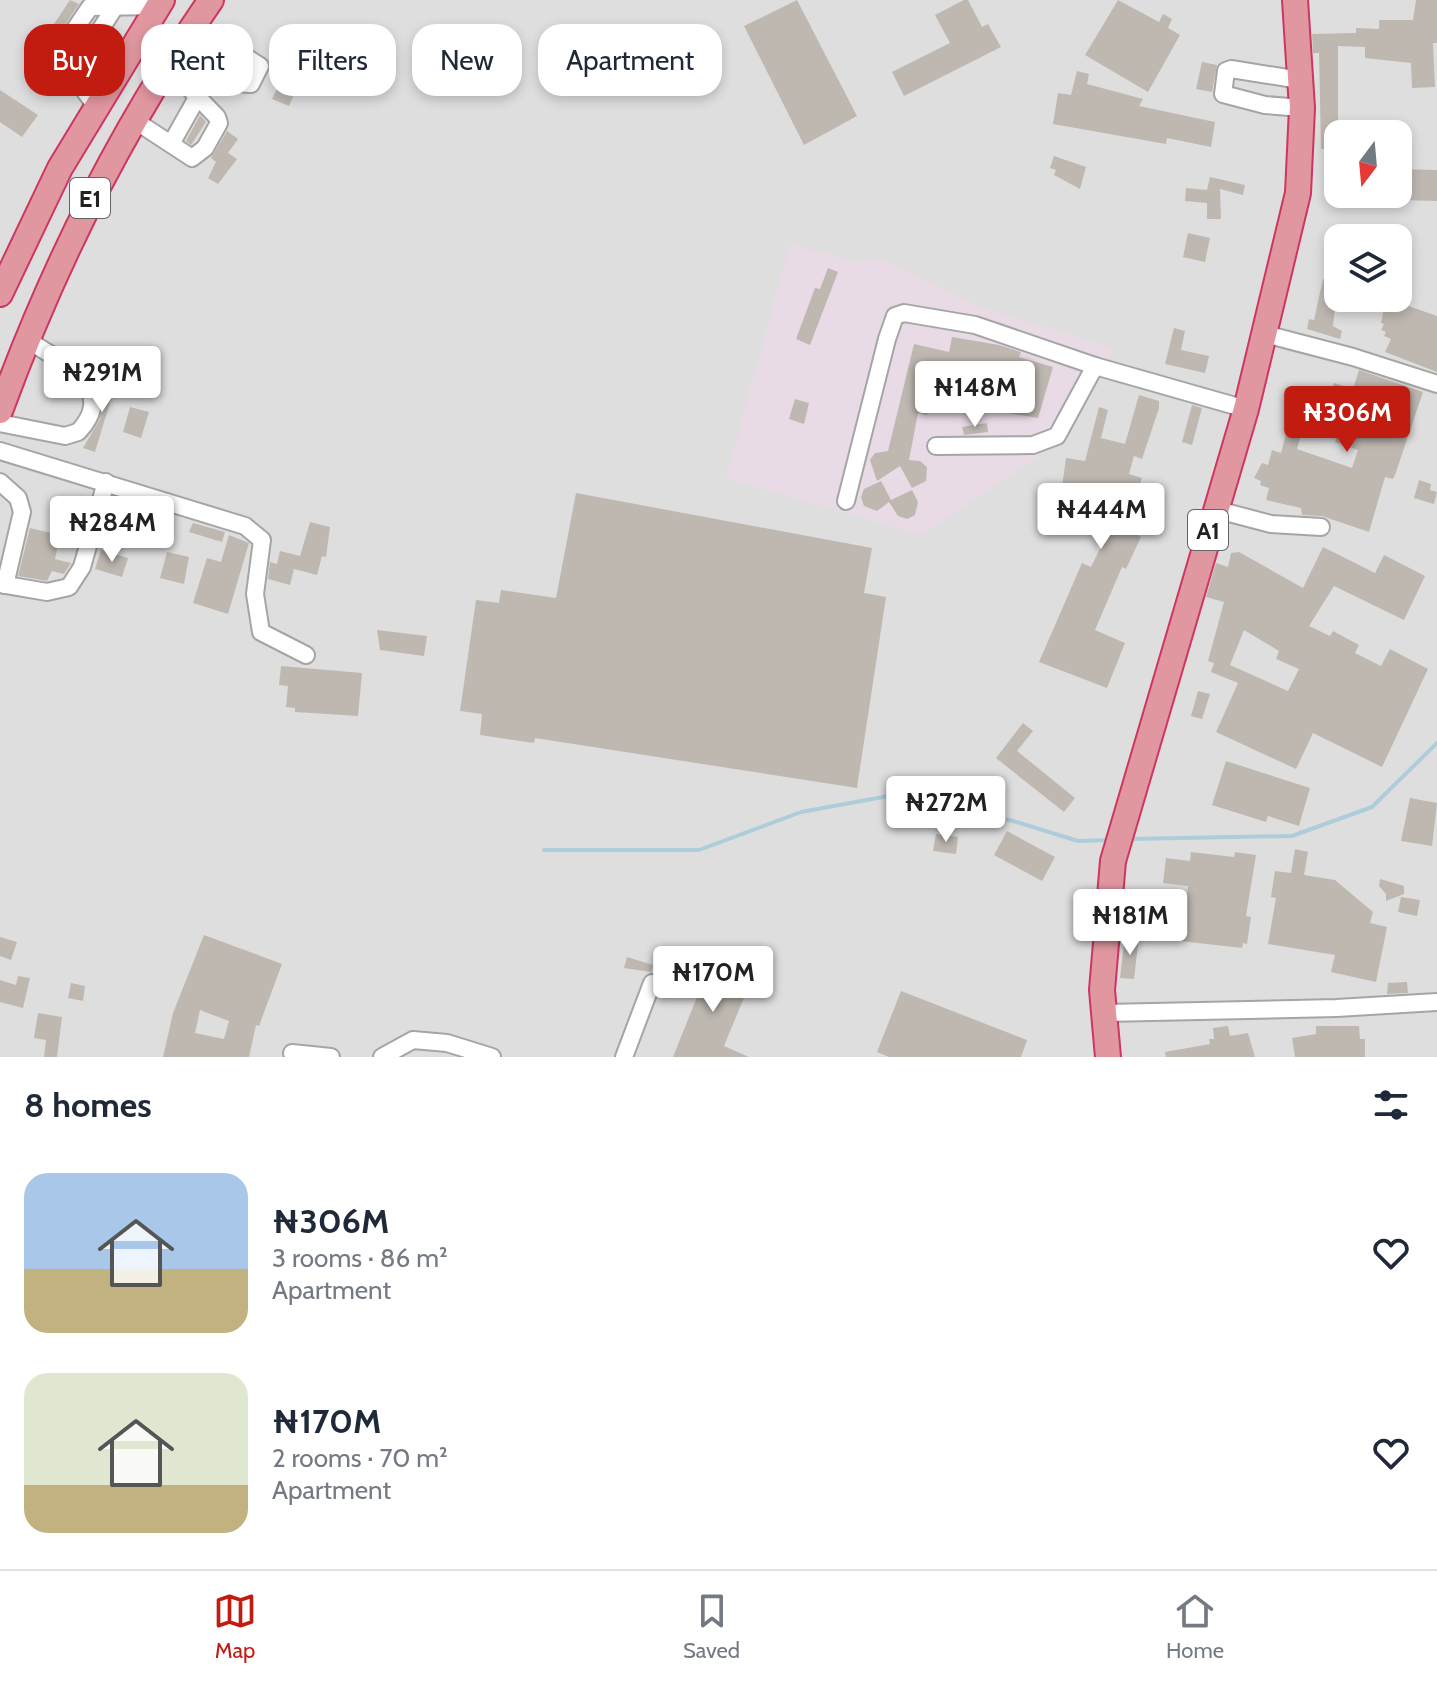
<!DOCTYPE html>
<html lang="en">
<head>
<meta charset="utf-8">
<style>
	body { margin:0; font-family:Cabin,sans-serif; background:#f2f2f3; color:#1f2937; height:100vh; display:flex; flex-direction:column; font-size:30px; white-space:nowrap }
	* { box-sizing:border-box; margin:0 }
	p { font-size:26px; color:#747a83 }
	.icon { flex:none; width:44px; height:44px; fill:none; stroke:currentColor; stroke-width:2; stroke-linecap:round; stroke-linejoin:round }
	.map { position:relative; height:1057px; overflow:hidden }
	.drawer { display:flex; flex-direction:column; background:#fff; flex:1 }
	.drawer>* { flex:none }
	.top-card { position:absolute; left:24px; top:24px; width:800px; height:72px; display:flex; gap:16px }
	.needle { width:52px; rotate:196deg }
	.buttons { position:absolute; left:1324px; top:120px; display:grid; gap:16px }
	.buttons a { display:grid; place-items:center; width:88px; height:88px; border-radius:16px; background:#fff; box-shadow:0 4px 12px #0003; font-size:40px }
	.price { position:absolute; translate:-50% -68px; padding:0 18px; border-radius:8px; background:#fff; color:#222; font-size:26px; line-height:52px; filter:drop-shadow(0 2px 4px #0008) }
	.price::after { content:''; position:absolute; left:50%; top:48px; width:24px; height:18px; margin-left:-12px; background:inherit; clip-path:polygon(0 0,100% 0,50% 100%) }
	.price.active { background:#c21b10; color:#fff }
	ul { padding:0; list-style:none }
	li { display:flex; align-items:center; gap:24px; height:200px; padding:0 24px }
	li span { display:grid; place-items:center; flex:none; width:224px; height:160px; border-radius:24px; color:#555 }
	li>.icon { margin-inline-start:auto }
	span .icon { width:96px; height:96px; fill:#fffc; stroke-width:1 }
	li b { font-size:34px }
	h2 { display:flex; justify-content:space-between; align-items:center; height:96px; padding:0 24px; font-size:34px }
	.chip { padding:0 28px; border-radius:24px; background:#fff; box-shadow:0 4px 12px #0003; font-size:28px; line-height:72px }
	.chip.active { background:#c21b10; color:#fff }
	.dock { display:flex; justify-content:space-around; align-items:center; height:112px; border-top:2px solid #e0e1e3; background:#fff; font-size:22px; color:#747a83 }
	.dock a { display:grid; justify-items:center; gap:4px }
	.dock .active { color:#c21b10 }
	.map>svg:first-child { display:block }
	.residential { fill:#dfdede; fill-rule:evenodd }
	.industrial { fill:#e9dbe6 }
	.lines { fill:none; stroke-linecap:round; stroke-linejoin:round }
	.stream { stroke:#adcdda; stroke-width:4 }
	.building { fill:#beb8b1; fill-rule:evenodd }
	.minor-casing { stroke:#a5a5a5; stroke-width:20 }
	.highway-casing { stroke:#ce3661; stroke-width:28 }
	.minor { stroke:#fff; stroke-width:16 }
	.highway { stroke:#e197a0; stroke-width:24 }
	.labels { text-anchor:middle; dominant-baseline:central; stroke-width:8; stroke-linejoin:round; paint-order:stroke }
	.shield { fill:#fff; stroke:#646464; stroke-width:2 }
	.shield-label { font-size:24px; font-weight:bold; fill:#212121 }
</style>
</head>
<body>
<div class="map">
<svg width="1437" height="1057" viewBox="0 0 1437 1057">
	<rect width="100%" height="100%" fill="#f1eee9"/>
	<!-- residential -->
	<path class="residential" d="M0 0H1437V1057H0ZM1338 134H1398V194H1338ZM1338 238H1398V298H1338Z"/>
	<!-- industrial -->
	<path class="industrial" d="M790 244 861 263 877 257 981 307 1114 349 1058 443 922 535 726 478Z"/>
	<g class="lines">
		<!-- stream -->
		<g class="stream">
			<path d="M1128 839 1292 836 1372 807 1437 743"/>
			<path d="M544 850H699L801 812 894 795 1013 821 1078 841 1111 840"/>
		</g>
	</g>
	<!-- building -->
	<g class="building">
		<path d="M70 0 79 4 53 42 51 52 40 45Z"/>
		<path d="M797 0 857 116 804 145 744 26Z"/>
		<path d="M964 0H968L982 27 988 24 1001 47 904 96 892 72 950 43 935 15Z"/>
		<path d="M1118 0 1159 22 1163 14 1172 19 1168 28 1180 35 1148 92 1085 55Z"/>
		<path d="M1416 0H1437V43H1433L1435 87 1412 88 1411 63 1365 58V47L1338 46V149H1321L1319 53H1313L1312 34 1356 33V28L1379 29V20H1413Z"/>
		<path d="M1202 62 1217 65 1212 92 1196 89Z"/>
		<path d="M1077 71 1089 74 1087 84 1143 99 1139 106 1215 122 1211 147 1167 138 1166 144 1053 124 1058 93 1071 95Z"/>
		<path d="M284 74 300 81 289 106 272 99Z"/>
		<path d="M0 90 38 115 22 137 0 122Z"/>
		<path d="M200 115 206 122 191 145 186 141Z"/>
		<path d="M227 131 238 139 228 153 237 159 218 184 208 178 216 162 211 158Z"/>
		<path d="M1054 156 1086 167 1080 189 1054 175 1056 170 1050 168Z"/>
		<path d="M1398 169 1437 170V201L1398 200Z"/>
		<path d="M1210 177 1245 185 1243 195 1220 189 1221 219H1207V203L1185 201 1186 188 1207 190Z"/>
		<path d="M1188 233 1210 238 1205 262 1183 257Z"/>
		<path d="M828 268 838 272 810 345 796 339 815 288 820 289Z"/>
		<path d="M1323 279 1338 283 1333 326 1342 331 1340 339 1307 329 1309 319 1314 320Z"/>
		<path d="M1386 298 1437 316V372L1385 352 1391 339 1384 336 1386 332 1381 330 1384 324 1381 323Z"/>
		<path d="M1174 328 1185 331 1181 350 1209 356 1205 373 1165 364Z"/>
		<path d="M952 337 999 345 1021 352 1019 357 1053 367 1038 418 930 400 927 415 918 413 909 460 920 461 927 467 926 481 912 488 900 466 877 481 870 460 875 453 888 451 914 344 949 352ZM932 365 952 368 948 390 927 385Z"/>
		<path d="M1359 370 1423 392 1395 475 1393 479 1385 477 1369 532 1322 516 1302 515 1301 508 1266 500 1269 488 1260 485 1261 481 1254 478 1262 463 1268 465 1272 450 1281 453 1286 434 1300 438 1297 449 1352 468 1358 450 1335 442 1345 411 1325 405 1334 383 1353 389Z"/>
		<path d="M105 376 117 379 95 452 83 448 100 419Z"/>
		<path d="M1139 395 1159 401V408L1142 459 1134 456 1129 474 1142 478 1125 529 1141 537 1126 569 1122 567 1095 630 1125 643 1107 688 1039 662 1082 563 1091 567 1115 518 1121 496 1062 487 1066 458 1085 461 1099 407 1108 410 1101 438 1125 444Z"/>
		<path d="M795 399 809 403 804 424 789 419Z"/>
		<path d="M1192 405 1202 408 1192 445 1182 442Z"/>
		<path d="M130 407 149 412 141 438 123 432Z"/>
		<path d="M987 423 988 432 964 435 962 427Z"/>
		<path d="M1419 480 1431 484 1430 490 1437 492 1434 504 1414 498Z"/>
		<path d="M881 481 891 500 912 490 918 502 915 515 907 519 898 516 889 502 877 511 864 506 861 497 864 489Z"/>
		<path d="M576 493 872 548 864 593 886 597 857 788 535 738 534 743 480 735 482 714 460 711 476 600 499 603 501 590 556 598Z"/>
		<path d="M310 522 330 527 326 557 322 556 317 575 294 569 290 585 268 579 270 562 277 564 280 551 300 556Z"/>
		<path d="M193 523 225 532 222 542 189 532Z"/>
		<path d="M30 528 60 535 55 559 71 563 64 574 52 571 47 581 18 576Z"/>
		<path d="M229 535 249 543 228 614 193 603 207 558 221 562Z"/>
		<path d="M1323 547 1375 573 1384 555 1425 576 1404 620 1334 586 1309 626 1330 636 1333 631 1359 645 1355 653 1381 666 1390 649 1428 669 1382 767 1313 733 1296 769 1216 732 1238 683 1211 672 1214 663 1208 661 1224 602 1206 597 1216 563 1228 567 1231 553 1239 552 1303 588ZM1244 630 1279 651 1276 659 1299 669 1288 691 1230 665Z"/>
		<path d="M101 550 128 558 122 577 95 569Z"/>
		<path d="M167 552 189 557 184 584 160 578Z"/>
		<path d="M377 630 427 636 424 656 380 650Z"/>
		<path d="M281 666 362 673 358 716 295 712V708L286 707 288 686 279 685Z"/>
		<path d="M1198 691 1210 694 1202 719 1191 716Z"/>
		<path d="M1023 723 1033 731 1017 751 1075 798 1064 812 996 758Z"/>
		<path d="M1226 761 1310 788 1299 826 1268 816 1266 822 1212 805Z"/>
		<path d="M1410 798 1437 803 1432 846 1401 841Z"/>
		<path d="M1007 831 1055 857 1042 881 994 855Z"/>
		<path d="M936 834 958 837 956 854 933 851Z"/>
		<path d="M1295 849 1308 852 1304 875 1335 880 1373 912 1370 923 1387 927 1376 982 1331 972 1335 955 1268 944 1276 898 1271 897 1275 871 1291 873Z"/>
		<path d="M1191 852 1234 857 1235 852 1256 855 1246 916 1251 917 1247 944 1243 943 1242 948 1180 941 1188 886 1163 883 1166 858 1190 861Z"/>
		<path d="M1380 879 1404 886V894L1386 901V894L1379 886Z"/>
		<path d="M1401 897 1420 900 1417 916 1398 912Z"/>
		<path d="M204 935 282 964 259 1026 256 1025 249 1057H163L173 1013ZM200 1010 229 1021 224 1039 195 1033Z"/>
		<path d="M1125 935 1139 936 1134 979 1120 978Z"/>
		<path d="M0 937 17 942 11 960 0 956Z"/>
		<path d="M722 948 732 952 727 967 736 970 732 982 748 988 724 1046 749 1057H673L707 972 713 974Z"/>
		<path d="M627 957 653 965 651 972 624 968Z"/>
		<path d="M18 976 30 978 23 1008 0 1002V980L16 985Z"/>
		<path d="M1407 982 1408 993 1387 994 1388 983Z"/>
		<path d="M71 983 85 986 83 1001 68 998Z"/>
		<path d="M901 991 1027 1040 1021 1057H889L877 1052Z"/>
		<path d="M38 1013 62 1017 57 1057H44L46 1040 34 1038Z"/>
		<path d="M1228 1026 1230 1036 1248 1033 1255 1057H1166L1165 1052 1210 1044 1209 1039H1214L1213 1028Z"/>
		<path d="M1316 1026H1359L1360 1039H1365V1057H1295L1292 1038 1316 1034Z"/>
	</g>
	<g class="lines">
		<defs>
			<g id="minor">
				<path d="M180 45C198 57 229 86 251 84L260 66 225 44 220 46 221 54 213 67"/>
				<path d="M72 73 117 4"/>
				<path d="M1300 80 1231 69 1226 71 1223 94 1265 105 1302 108"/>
				<path d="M96 106 61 60 62 48 90 7 159 6"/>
				<path d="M134 120 192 158 205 148 219 123 217 117 167 65"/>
				<path d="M171 144 198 96"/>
				<path d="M1265 334 1353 357 1437 384"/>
				<path d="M0 423 65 436 78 432C120 388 59 361 26 339"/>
				<path d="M936 446 1033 445 1057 436 1095 366"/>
				<path d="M0 451 245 526 262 540 255 594 261 632 306 655"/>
				<path d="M0 482 18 498 22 512 5 585"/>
				<path d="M846 501 887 339 895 316 904 313 975 325 1095 366 1246 409"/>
				<path d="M1214 509 1271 524 1321 527"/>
				<path d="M0 584 47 592 69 587 82 567 106 482"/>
				<path d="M1105 1013 1337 1008 1437 1002"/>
				<path d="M292 1053 331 1057"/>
				<path d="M382 1057 413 1040 447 1043 492 1057"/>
				<path d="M624 1057 652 983"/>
			</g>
			<g id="highway">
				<path d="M0 294 60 168 162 0"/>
				<path d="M0 411C54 263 121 129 211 0"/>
				<path d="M1108 1057 1102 990 1113 861 1246 409 1298 193 1302 108 1295 0"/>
			</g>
		</defs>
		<!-- minor casing -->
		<use href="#minor" class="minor-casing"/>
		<!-- highway casing -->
		<use href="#highway" class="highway-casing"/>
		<!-- minor -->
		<use href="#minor" class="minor"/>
		<!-- highway -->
		<use href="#highway" class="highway"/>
	</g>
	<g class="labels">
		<!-- shield labels -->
		<g class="shield">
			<rect x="70" y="178" width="40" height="40" rx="6"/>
			<rect x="1188" y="510" width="40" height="40" rx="6"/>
		</g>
		<g class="shield-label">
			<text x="90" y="198">E1</text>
			<text x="1208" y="530">A1</text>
		</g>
	</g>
</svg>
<div class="buttons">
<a><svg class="needle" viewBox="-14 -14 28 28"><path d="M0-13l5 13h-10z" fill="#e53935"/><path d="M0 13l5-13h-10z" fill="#747a83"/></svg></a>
<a><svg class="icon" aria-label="layers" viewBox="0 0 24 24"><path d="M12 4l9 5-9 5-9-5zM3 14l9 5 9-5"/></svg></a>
</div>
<b class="price" style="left:102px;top:414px">₦291M</b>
<b class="price" style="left:975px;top:429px">₦148M</b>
<b class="price active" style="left:1347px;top:454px">₦306M</b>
<b class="price" style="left:1101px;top:551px">₦444M</b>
<b class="price" style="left:112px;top:564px">₦284M</b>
<b class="price" style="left:946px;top:844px">₦272M</b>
<b class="price" style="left:1130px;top:957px">₦181M</b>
<b class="price" style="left:713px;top:1014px">₦170M</b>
<div class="top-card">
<a class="chip active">Buy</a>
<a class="chip">Rent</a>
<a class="chip">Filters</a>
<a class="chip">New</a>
<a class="chip">Apartment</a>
</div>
</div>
<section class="drawer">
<h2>8 homes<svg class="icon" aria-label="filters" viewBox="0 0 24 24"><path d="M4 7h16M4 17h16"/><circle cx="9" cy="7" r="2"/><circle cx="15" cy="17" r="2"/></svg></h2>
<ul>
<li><span style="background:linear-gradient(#a9c7e8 60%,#c2b280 0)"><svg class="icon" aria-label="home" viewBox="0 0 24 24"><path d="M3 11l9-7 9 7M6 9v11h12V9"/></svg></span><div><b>₦306M</b><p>3 rooms · 86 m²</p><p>Apartment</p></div><svg class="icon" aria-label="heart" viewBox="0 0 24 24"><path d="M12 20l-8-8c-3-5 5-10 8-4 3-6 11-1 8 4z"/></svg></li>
<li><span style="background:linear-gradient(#dfe7d0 70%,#c2b280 0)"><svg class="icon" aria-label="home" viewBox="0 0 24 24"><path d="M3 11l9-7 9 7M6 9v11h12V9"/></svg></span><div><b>₦170M</b><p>2 rooms · 70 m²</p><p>Apartment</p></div><svg class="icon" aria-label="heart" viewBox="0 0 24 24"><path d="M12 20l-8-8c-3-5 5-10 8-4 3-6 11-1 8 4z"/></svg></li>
</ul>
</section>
<nav class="dock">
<a class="active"><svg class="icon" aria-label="map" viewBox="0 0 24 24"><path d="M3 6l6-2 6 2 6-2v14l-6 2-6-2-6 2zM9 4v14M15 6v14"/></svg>Map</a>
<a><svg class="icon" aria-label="saved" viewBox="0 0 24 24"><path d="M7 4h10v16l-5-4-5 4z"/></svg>Saved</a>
<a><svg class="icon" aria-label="home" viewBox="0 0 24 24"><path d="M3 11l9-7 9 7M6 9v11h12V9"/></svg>Home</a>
</nav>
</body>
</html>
